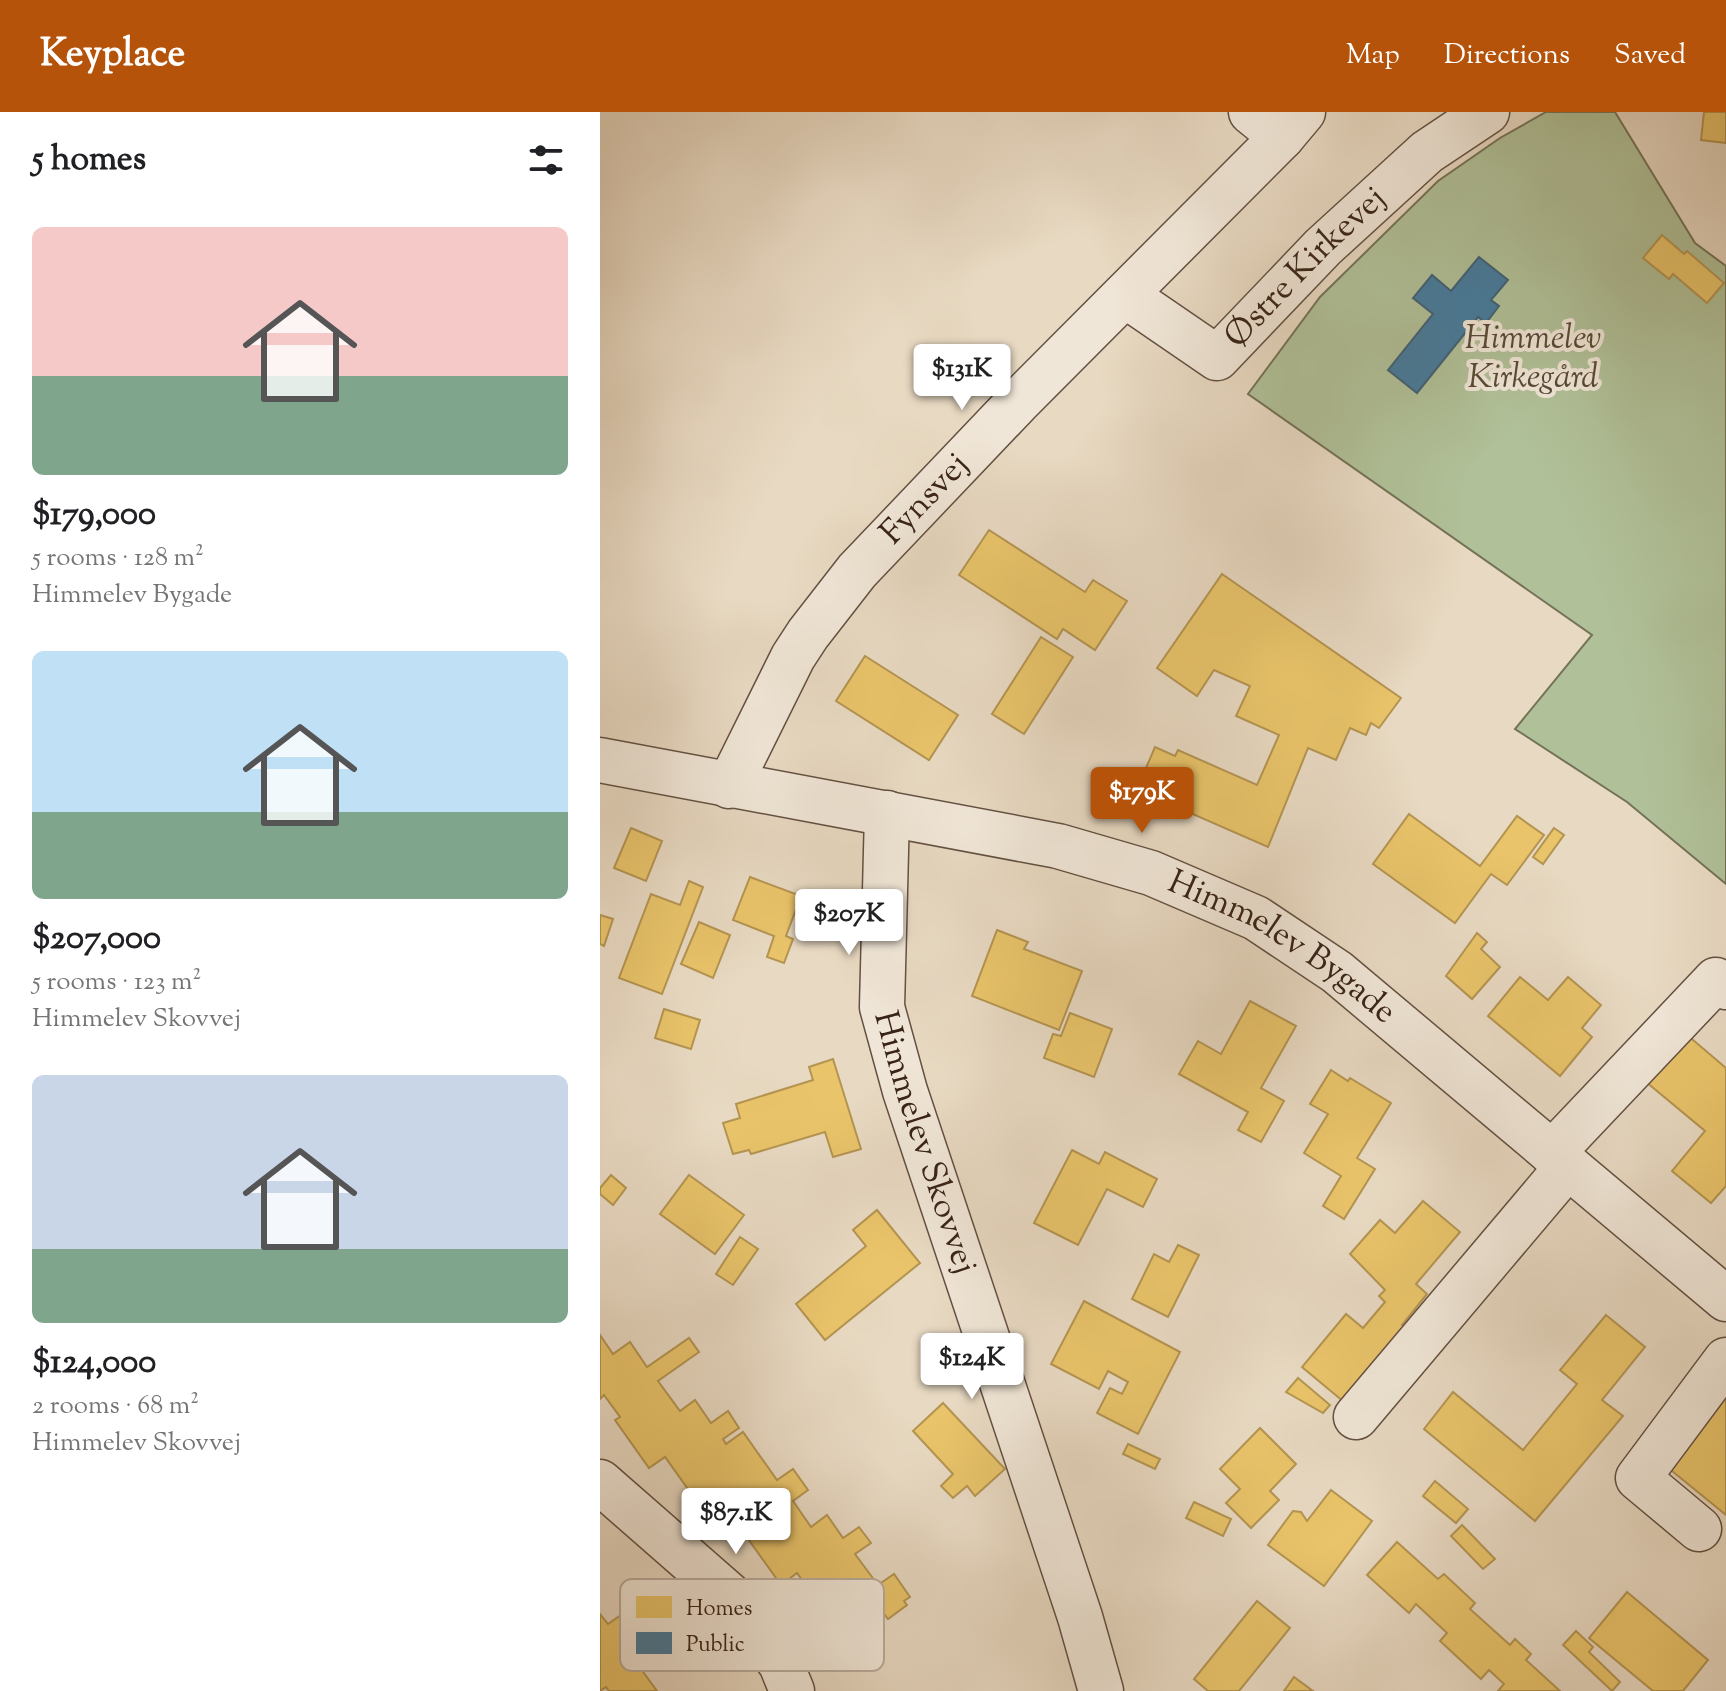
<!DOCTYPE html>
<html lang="en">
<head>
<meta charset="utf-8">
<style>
	body { margin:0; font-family:"Sorts Mill Goudy",serif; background:#f6f6f6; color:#202124; height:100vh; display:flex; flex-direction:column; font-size:30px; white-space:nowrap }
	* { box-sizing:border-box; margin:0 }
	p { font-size:26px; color:#757577 }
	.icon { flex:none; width:44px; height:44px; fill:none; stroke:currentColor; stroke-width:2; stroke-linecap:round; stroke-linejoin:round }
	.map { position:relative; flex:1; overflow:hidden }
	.sheet { display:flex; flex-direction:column; background:#fff; width:600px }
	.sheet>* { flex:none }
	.price { position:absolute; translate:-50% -68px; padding:0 18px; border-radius:8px; background:#fff; color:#222; font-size:26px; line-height:52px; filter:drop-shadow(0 2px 4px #0008) }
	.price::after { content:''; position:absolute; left:50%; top:48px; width:24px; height:18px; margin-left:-12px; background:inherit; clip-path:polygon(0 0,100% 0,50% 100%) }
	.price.active { background:#b45309; color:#fff }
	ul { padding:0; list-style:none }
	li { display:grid; align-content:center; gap:16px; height:424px; padding:0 32px }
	li span { display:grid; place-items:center; height:248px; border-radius:12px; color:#555 }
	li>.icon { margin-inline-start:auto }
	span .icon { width:144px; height:144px; fill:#fffc; stroke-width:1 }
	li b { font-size:34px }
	h2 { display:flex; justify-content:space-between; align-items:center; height:96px; padding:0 32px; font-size:34px }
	header { display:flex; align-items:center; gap:48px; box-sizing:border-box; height:112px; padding:0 40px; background:#b45309; color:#fff }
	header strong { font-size:38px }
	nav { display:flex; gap:44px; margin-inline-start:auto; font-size:28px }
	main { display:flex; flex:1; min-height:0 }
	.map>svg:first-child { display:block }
	.green { fill:#b0c098; stroke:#747258; stroke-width:2 }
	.homes { fill:#e9c46a; stroke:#b49451; stroke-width:2 }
	.public { fill:#457b9d; stroke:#416175; stroke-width:2 }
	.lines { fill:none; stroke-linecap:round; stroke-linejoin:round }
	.minor-casing { stroke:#645042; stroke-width:47 }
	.minor { stroke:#f0e6d7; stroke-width:44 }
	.labels { text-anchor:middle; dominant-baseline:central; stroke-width:8; stroke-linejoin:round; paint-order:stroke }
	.street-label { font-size:34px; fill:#382317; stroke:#f0e6d7 }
	.park-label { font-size:34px; font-style:italic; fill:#564a37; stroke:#f0e6d7 }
	.key { fill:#f0e6d7; stroke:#b9ac9d; stroke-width:2 }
	.key-label { font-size:22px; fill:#382317 }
</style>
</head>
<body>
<header>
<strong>Keyplace</strong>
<nav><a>Map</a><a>Directions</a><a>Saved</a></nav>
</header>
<main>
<section class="sheet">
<h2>5 homes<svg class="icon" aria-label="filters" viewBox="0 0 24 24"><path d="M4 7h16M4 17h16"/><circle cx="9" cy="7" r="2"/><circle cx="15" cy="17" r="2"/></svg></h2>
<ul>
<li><span style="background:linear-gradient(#f6c9c9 60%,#7fa58c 0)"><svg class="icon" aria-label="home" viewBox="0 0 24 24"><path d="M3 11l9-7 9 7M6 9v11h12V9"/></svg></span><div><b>$179,000</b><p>5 rooms · 128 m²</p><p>Himmelev Bygade</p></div></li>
<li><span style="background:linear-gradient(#bfe0f5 65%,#7fa58c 0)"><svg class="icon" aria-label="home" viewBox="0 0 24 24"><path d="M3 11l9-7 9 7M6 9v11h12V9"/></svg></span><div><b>$207,000</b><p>5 rooms · 123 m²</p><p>Himmelev Skovvej</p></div></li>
<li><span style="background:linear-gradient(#c9d6e8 70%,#7fa58c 0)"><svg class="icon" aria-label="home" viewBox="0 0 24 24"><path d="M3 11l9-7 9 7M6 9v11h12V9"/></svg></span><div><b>$124,000</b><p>2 rooms · 68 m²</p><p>Himmelev Skovvej</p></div></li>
</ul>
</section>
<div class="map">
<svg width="1126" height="1579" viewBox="0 0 1126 1579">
	<rect width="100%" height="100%" fill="#e8d9c2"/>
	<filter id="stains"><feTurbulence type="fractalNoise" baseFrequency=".0025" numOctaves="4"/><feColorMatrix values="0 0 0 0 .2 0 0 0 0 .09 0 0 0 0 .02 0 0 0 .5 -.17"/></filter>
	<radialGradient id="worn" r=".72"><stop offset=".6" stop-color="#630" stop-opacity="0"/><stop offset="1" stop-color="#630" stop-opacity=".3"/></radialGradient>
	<!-- green -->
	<path class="green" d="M946 0H1015L1095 131 1126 154V772L1027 690 915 617 992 523 648 282 720 185 838 69 900 26Z"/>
	<!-- homes -->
	<g class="homes">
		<path d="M1104 0H1126V31L1101 28Z"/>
		<path d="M1062 123 1084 142 1087 139 1124 171 1107 191 1073 162 1069 167 1043 146Z"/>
		<path d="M389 418 485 480 493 468 527 489 495 538 463 517 457 527 359 463Z"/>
		<path d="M622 462 801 586 779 616 771 611 766 623 750 616 736 648 708 636 668 735 556 686 559 678 540 670 555 635 575 644 578 638 657 673 679 623 636 604 650 574 614 558 597 584 557 556Z"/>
		<path d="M441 525 473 545 424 622 392 602Z"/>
		<path d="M265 544 358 603 329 648 236 589Z"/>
		<path d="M809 702 880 754 917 704 944 723 907 773 891 762 855 811 773 752Z"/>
		<path d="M31 716 62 729 46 769 14 756Z"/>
		<path d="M954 716 964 723 943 752 933 745Z"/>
		<path d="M150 765 201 784 186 824 193 827 184 851 167 845 174 824 133 808Z"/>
		<path d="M89 769 103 775 62 882 19 866 51 782 80 793Z"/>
		<path d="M0 803 13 807 4 834 0 832Z"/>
		<path d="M99 810 130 823 113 866 81 852Z"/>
		<path d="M397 818 428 830 424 837 482 859 459 918 372 884Z"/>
		<path d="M877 821 887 830 881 837 900 855 872 887 846 864Z"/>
		<path d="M920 865 948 888 968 865 1001 893 982 916 992 925 960 964 888 904Z"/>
		<path d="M650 889 696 914 661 976 684 989 661 1030 638 1018 648 1000 579 962 598 929 621 942Z"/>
		<path d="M64 897 100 908 91 937 55 926Z"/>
		<path d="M470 901 512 917 494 965 444 946 453 922 461 924Z"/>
		<path d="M1079 916 1126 956V1074L1111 1091 1072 1059 1105 1019 1039 964Z"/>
		<path d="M233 947 261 1037 233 1045 225 1020 151 1042 149 1038 133 1042 123 1011 140 1006 136 992 213 968 209 955Z"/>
		<path d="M731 958 748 969 750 966 791 991 757 1046 775 1057 744 1107 723 1094 741 1064 704 1041 728 1002 710 992Z"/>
		<path d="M472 1038 499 1052 505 1040 557 1067 543 1095 507 1077 478 1133 434 1111Z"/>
		<path d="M11 1063 26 1076 13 1093 0 1082V1076Z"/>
		<path d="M89 1063 144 1103 115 1142 60 1102Z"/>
		<path d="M823 1089 860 1120 816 1172 827 1182 802 1213 820 1224 744 1290 702 1255 746 1202 763 1216 785 1190 779 1184 785 1178 750 1142 780 1108 795 1121Z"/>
		<path d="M277 1098 320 1151 225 1228 196 1192 266 1134 253 1118Z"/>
		<path d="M140 1125 158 1137 133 1173 116 1162Z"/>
		<path d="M578 1133 599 1143 568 1205 532 1187 554 1142 569 1150Z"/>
		<path d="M484 1189 580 1240 538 1322 497 1301 510 1276 522 1282 528 1270 508 1259 499 1277 451 1252Z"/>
		<path d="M1006 1203 1045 1235 1002 1288 1023 1304 935 1409 824 1317 853 1280 923 1338 977 1272 960 1258Z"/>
		<path d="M0 1223 13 1242 30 1230 47 1255 89 1226 99 1240 58 1269 80 1299 95 1288 111 1311 128 1299 139 1316 123 1327 126 1332 143 1320 177 1368 193 1357 208 1378 193 1389 211 1415 227 1403 243 1426 259 1415 271 1431 255 1442 278 1473 294 1462 310 1485 304 1489 307 1493 288 1507 284 1502 246 1530 197 1461 181 1473 131 1403 115 1415 65 1345 49 1356 15 1308 20 1305 4 1283 0 1287Z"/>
		<path d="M698 1266 730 1293 723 1301 686 1280Z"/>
		<path d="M1126 1281V1403L1066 1354Z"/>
		<path d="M343 1291 405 1357 375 1384 367 1374 353 1386 341 1374 353 1362 313 1319Z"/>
		<path d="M660 1316 696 1352 670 1379 679 1388 651 1416 626 1391 640 1377 620 1357Z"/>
		<path d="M528 1332 560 1347 555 1357 523 1342Z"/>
		<path d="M835 1369 868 1397 856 1411 823 1384Z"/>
		<path d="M731 1378 772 1409 724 1474 668 1433 693 1399 701 1400 707 1409Z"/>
		<path d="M594 1390 631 1407 623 1424 586 1406Z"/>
		<path d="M862 1413 895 1447 883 1457 851 1424Z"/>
		<path d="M797 1430 838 1467 844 1462 875 1491 870 1497 910 1533 915 1527 931 1542 926 1548 960 1579H898L904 1572 889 1558 881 1567 840 1529 847 1521 816 1492 809 1501 767 1463Z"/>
		<path d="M1027 1480 1108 1548 1083 1579H1053L989 1526Z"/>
		<path d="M657 1489 690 1516 639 1579H608L594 1567Z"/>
		<path d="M24 1501 56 1546 41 1557 57 1579H9L6 1575 0 1579V1502L8 1512Z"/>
		<path d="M976 1519 993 1535 989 1540 1020 1570 1012 1579 963 1533Z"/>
		<path d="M694 1565 713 1579H684Z"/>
	</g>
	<!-- public -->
	<path class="public" d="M879 145 908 168 891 188 899 194 886 211 878 205 817 281 788 258 833 202 813 186 832 163 851 179Z"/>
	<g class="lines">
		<defs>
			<g id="minor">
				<path d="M651 0 682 25"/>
				<path id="s1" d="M525 183 617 246 723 135 827 40 887 0"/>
				<path id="s2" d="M0 648 458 734 551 761 656 806 737 860 1126 1187"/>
				<path id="s3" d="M129 674 193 545 208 522 257 459 417 291 682 25 703 0"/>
				<path id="s4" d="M287 701 282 895 305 979 480 1505 501 1579"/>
				<path d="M952 1041 1116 868 1126 875"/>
				<path d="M756 1305 968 1054"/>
				<path d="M0 1370 136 1489 181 1552 192 1579"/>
				<path d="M1099 1417 1038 1366 1126 1248"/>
			</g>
		</defs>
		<!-- minor casing -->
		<use href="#minor" class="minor-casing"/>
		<!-- minor -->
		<use href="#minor" class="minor"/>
	</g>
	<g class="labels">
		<!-- street labels -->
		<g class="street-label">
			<text stroke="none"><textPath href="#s1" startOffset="238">Østre Kirkevej</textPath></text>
			<text stroke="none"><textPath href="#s3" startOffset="350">Fynsvej</textPath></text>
			<text stroke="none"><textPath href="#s2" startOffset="714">Himmelev Bygade</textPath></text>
			<text stroke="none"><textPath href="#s4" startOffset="336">Himmelev Skovvej</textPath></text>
		</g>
		<!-- park labels -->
		<g class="park-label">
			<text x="933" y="227">Himmelev<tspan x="933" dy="39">Kirkegård</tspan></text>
		</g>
	</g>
	<!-- legend -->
	<rect x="20" y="1467" width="264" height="92" rx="12" class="key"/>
	<rect x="36" y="1484" width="36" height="22" fill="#e9c46a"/>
	<rect x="36" y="1520" width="36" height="22" fill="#457b9d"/>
	<g class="key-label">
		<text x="86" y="1503">Homes</text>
		<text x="86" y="1539">Public</text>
	</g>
	<rect width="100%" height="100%" filter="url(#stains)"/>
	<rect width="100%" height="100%" fill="url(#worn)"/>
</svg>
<b class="price" style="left:362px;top:300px">$131K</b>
<b class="price active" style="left:542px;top:723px">$179K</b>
<b class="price" style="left:249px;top:845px">$207K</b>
<b class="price" style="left:372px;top:1289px">$124K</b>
<b class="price" style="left:136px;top:1444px">$87.1K</b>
</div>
</main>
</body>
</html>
